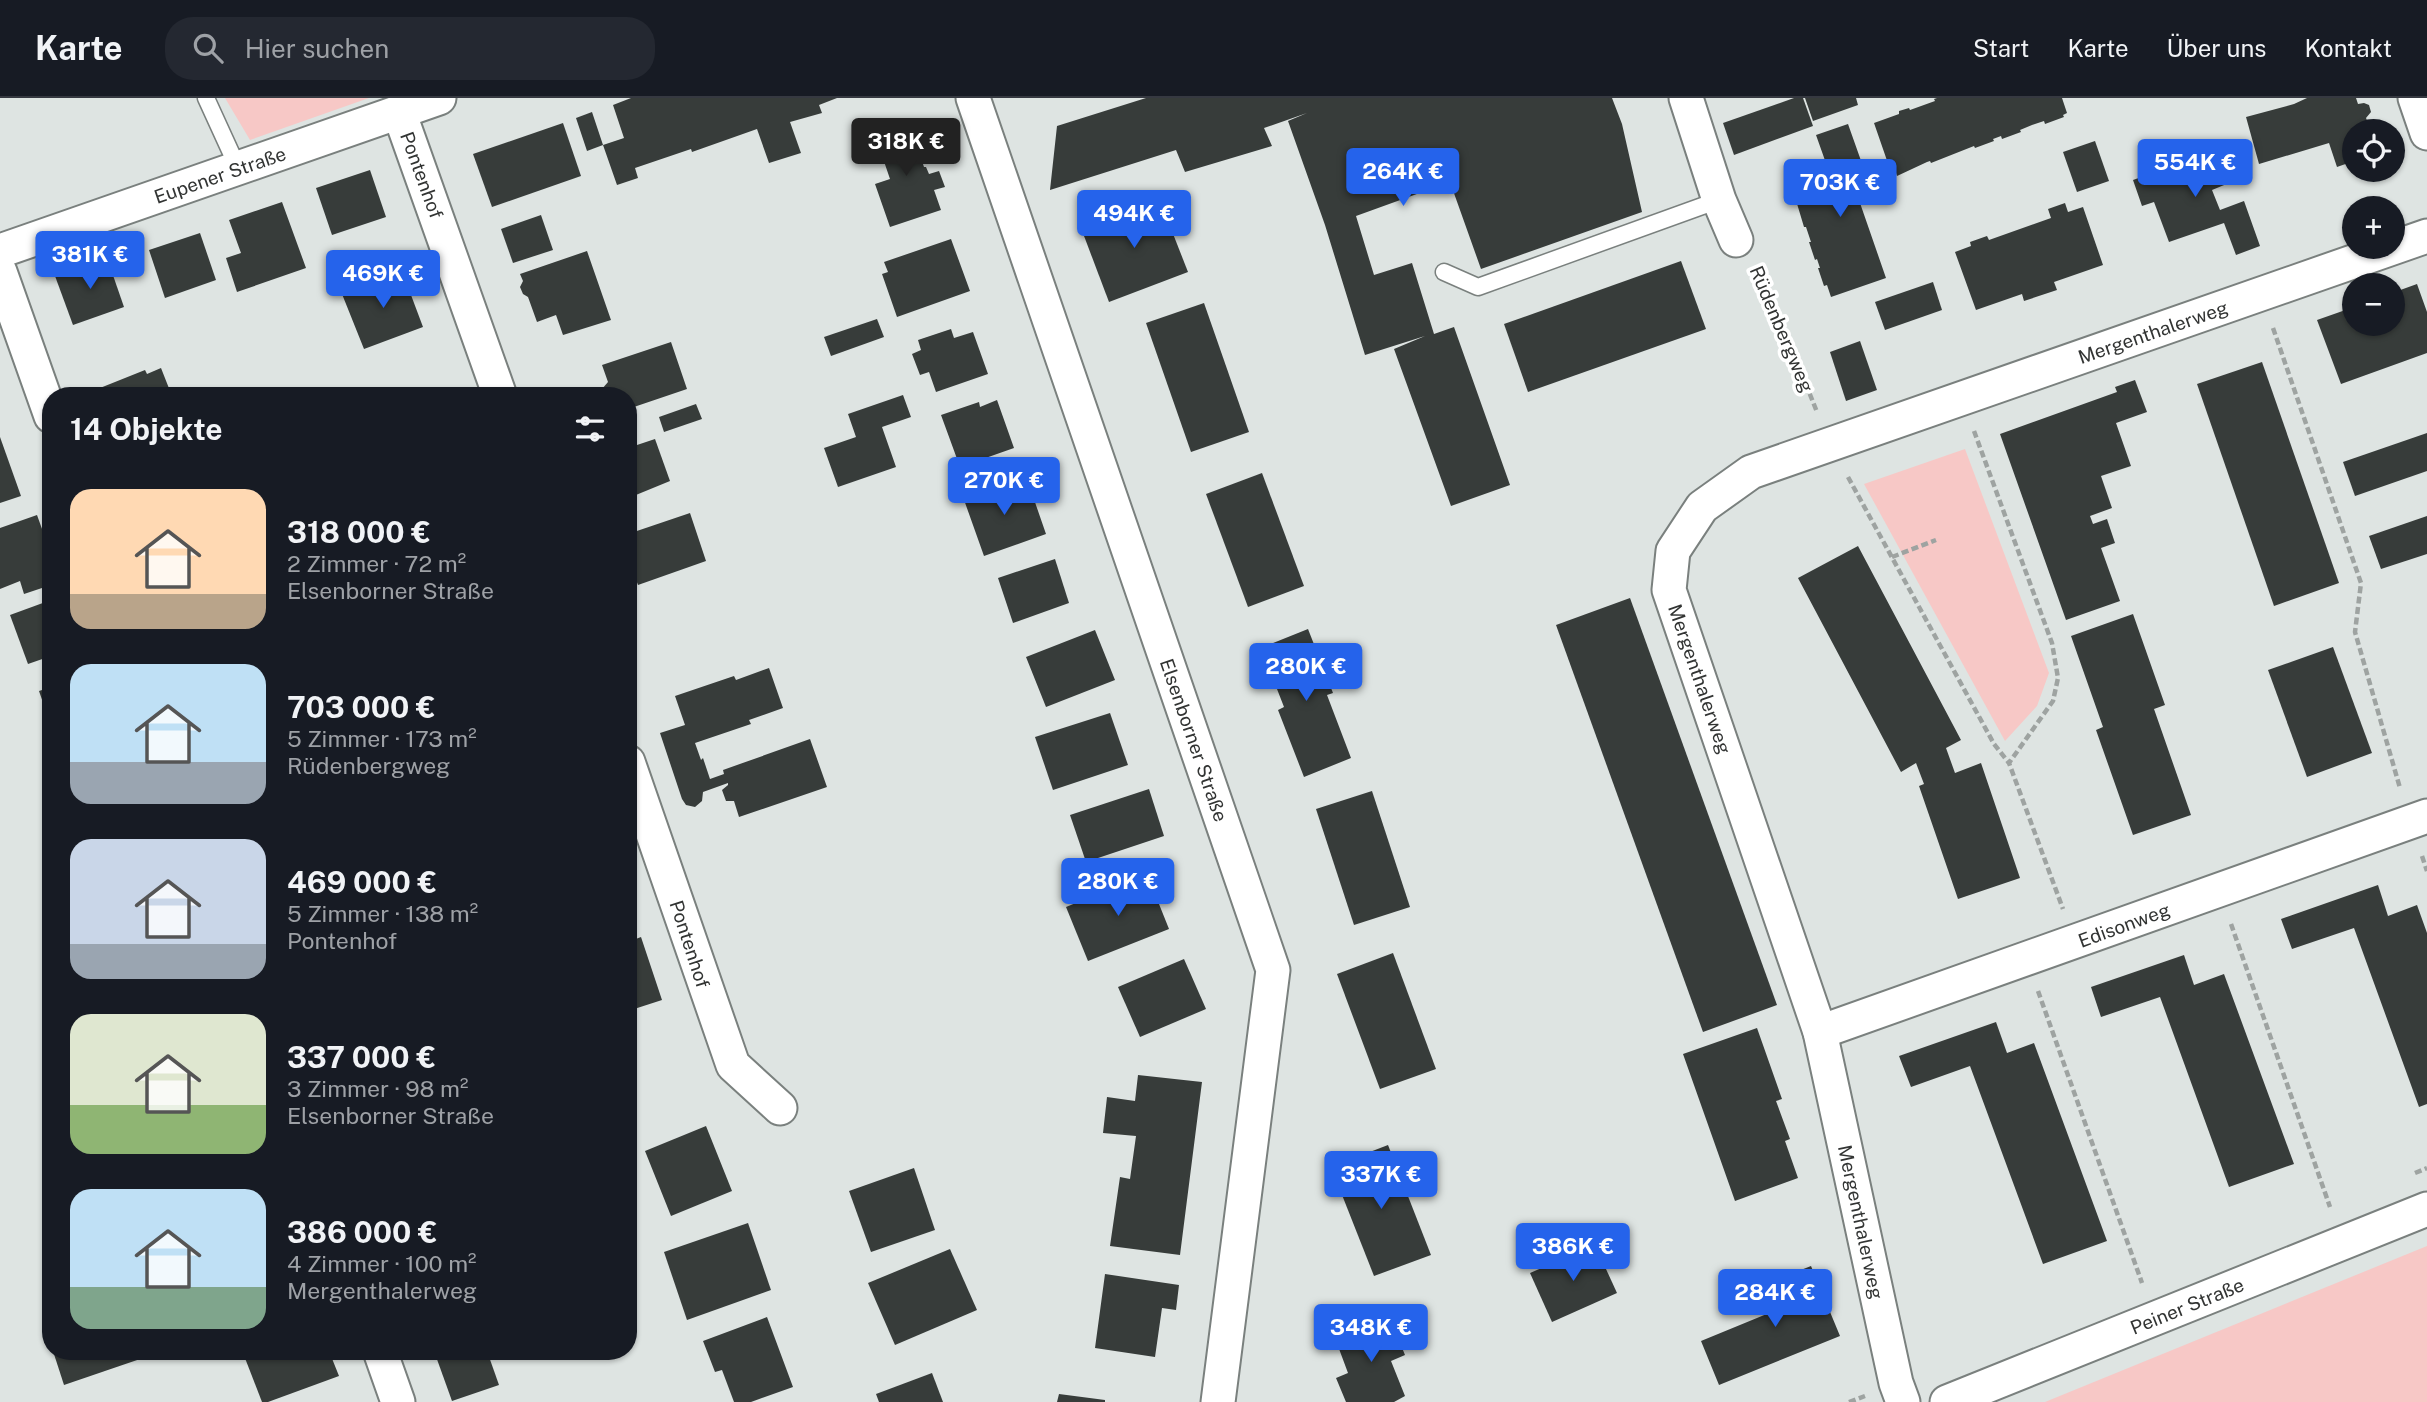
<!DOCTYPE html>
<html lang="de">
<head>
<meta charset="utf-8">
<style>
	body { margin:0; font-family:"Public Sans",sans-serif; background:#242831; color:#f1f3f6; height:100vh; display:flex; flex-direction:column; font-size:26px; white-space:nowrap }
	* { box-sizing:border-box; margin:0 }
	p { font-size:23px; color:#9ea1a6 }
	.icon { flex:none; width:38px; height:38px; fill:none; stroke:currentColor; stroke-width:2; stroke-linecap:round; stroke-linejoin:round }
	.map { position:relative; flex:1; overflow:hidden }
	.drawer { position:absolute; left:42px; top:289px; width:595px; height:973px; display:flex; flex-direction:column; background:#171b24; border-radius:28px; box-shadow:0 2px 5px #0004 }
	.drawer>* { flex:none }
	.fabs { position:absolute; left:2342px; top:21px; display:grid; gap:14px }
	.fabs a { display:grid; place-items:center; width:63px; height:63px; border-radius:50%; background:#171b24; box-shadow:0 2px 5px #0004; font-size:35px }
	.price { position:absolute; translate:-50% -60px; padding:0 16px; border-radius:7px; background:#2563eb; color:#fff; font-size:23px; line-height:46px; filter:drop-shadow(0 2px 4px #0008) }
	.price::after { content:''; position:absolute; left:50%; top:42px; width:21px; height:16px; margin-left:-10px; background:inherit; clip-path:polygon(0 0,100% 0,50% 100%) }
	.price.active { background:#222; color:#fff }
	ul { padding:0; list-style:none }
	li { display:flex; align-items:center; gap:21px; height:175px; padding:0 28px }
	li span { display:grid; place-items:center; flex:none; width:196px; height:140px; border-radius:21px; color:#555 }
	li>.icon { margin-inline-start:auto }
	span .icon { width:84px; height:84px; fill:#fffc; stroke-width:1 }
	li b { font-size:30px }
	h2 { display:flex; justify-content:space-between; align-items:center; height:84px; padding:0 28px; font-size:30px }
	header { display:flex; align-items:center; gap:42px; box-sizing:border-box; height:98px; padding:0 35px; background:#171b24; border-bottom:2px solid #363941 }
	header strong { font-size:33px }
	nav { display:flex; gap:38px; margin-inline-start:auto; font-size:24px }
	.search { width:490px; height:63px; background:#242831; display:flex; align-items:center; gap:18px; box-sizing:border-box; padding:0 24px; border-radius:28px; color:#9ea1a6; font-size:26px }
	.map>svg:first-child { display:block }
	.green { fill:#f7c8c6 }
	.building { fill:#373c3a }
	.lines { fill:none; stroke-linecap:round; stroke-linejoin:round }
	.lane-casing { stroke:#7a807e; stroke-width:19 }
	.street-casing { stroke:#7a807e; stroke-width:37 }
	.path { stroke:#9ea3a1; stroke-width:4.5; stroke-dasharray:7 3.5; stroke-linecap:butt }
	.lane { stroke:#fff; stroke-width:16 }
	.street { stroke:#fff; stroke-width:33 }
	.labels { text-anchor:middle; dominant-baseline:central; stroke-width:7; stroke-linejoin:round; paint-order:stroke }
	.street-label { font-size:19px; fill:#323433; stroke:#fff }
</style>
</head>
<body>
<header>
<strong>Karte</strong>
<div class="search"><svg class="icon" aria-label="search" viewBox="0 0 24 24"><circle cx="10" cy="10" r="6"/><path d="M15 15l6 6"/></svg>Hier suchen</div>
<nav><a>Start</a><a>Karte</a><a>Über uns</a><a>Kontakt</a></nav>
</header>
<div class="map">
<svg width="2427" height="1304" viewBox="0 0 2427 1304">
	<rect width="100%" height="100%" fill="#dee4e2"/>
	<!-- green -->
	<g class="green">
		<path d="M225 0H369L250 42Z"/>
		<path d="M1965 351 2049 575 2037 608 2005 643 1864 386Z"/>
		<path d="M2427 1148V1304H2045Z"/>
	</g>
	<!-- building -->
	<g class="building">
		<path d="M631 0H837L819 7 822 15 790 24 801 55 769 65 757 31 692 54 691 51 635 70 638 80 617 87 603 47 624 40 613 7Z"/>
		<path d="M1146 0H1612L1622 26 1642 114 1481 171 1450 84 1356 118 1374 177 1412 165 1434 236 1454 229 1510 387 1451 408 1394 251 1425 238 1365 257 1325 127 1288 23 1307 15 1264 30 1272 48 1185 74 1176 52 1050 92 1057 28Z"/>
		<path d="M1794 0H1803L1813 28 1734 57 1723 25Z"/>
		<path d="M1805 0H1856L1858 7 1813 23Z"/>
		<path d="M1937 0H2062L2067 15 2063 17 2064 19 2045 26 2044 23 2032 27 2020 32 2021 34 2002 41 2001 38 1993 41 1994 43 1975 50 1974 48 1931 65 1930 63 1927 64 1897 78 1896 75 1892 77 1874 25 1899 16V13L1909 10 1910 12 1935 3 1934 1Z"/>
		<path d="M2307 0H2356L2358 6 2364 5 2369 7 2371 14 2366 20 2368 25 2376 22 2380 33H2354V63L2337 69 2329 45 2259 66 2246 19 2294 6Z"/>
		<path d="M592 14 603 47 587 53 576 20Z"/>
		<path d="M563 25 581 78 492 109 473 56Z"/>
		<path d="M909 25 924 69H926L929 76 939 73 945 89 934 92 941 112 890 129 875 86 890 81 875 37Z"/>
		<path d="M1848 26 1865 74 1851 79 1886 180 1831 199 1827 187 1824 188 1818 170H1820L1817 161 1815 162 1809 144H1811L1806 129H1804L1795 99 1833 85 1816 37Z"/>
		<path d="M2095 43 2109 83 2077 94 2063 54Z"/>
		<path d="M2207 43 2217 72 2224 70 2229 85 2212 92 2220 112 2244 103 2260 148 2236 157 2224 125 2169 144 2154 104 2142 108 2133 82 2178 66 2174 55Z"/>
		<path d="M370 72 386 119 332 137 316 90Z"/>
		<path d="M1159 100 1188 174 1109 204 1081 130Z"/>
		<path d="M282 104 306 170 237 194 226 160 241 155 229 122Z"/>
		<path d="M2065 105 2068 114 2083 109 2103 167 2054 184 2057 192 2024 203 2022 196 1976 212 1955 154 1971 148 1970 144 1987 138 1989 142 2051 120 2048 111Z"/>
		<path d="M541 117 553 152 513 165 501 131Z"/>
		<path d="M200 135 216 182 165 200 149 152Z"/>
		<path d="M951 141 970 193 897 219 882 176 888 174 884 164Z"/>
		<path d="M587 153 611 222 563 237 556 217 537 224 528 199 523 196 520 189 523 183 520 176Z"/>
		<path d="M107 160 124 209 73 227 55 178Z"/>
		<path d="M1681 163 1706 231 1528 294 1504 226Z"/>
		<path d="M402 173 423 229 364 251 342 196Z"/>
		<path d="M1933 184 1942 212 1885 232 1875 204Z"/>
		<path d="M2417 186 2427 214V255L2341 286 2317 222 2354 209V226H2392V195Z"/>
		<path d="M1204 205 1249 334 1191 354 1146 225Z"/>
		<path d="M877 221 884 239 831 258 824 239Z"/>
		<path d="M951 231 954 240 973 234 988 276 936 294 929 274 920 277 912 256 921 252 918 242Z"/>
		<path d="M1860 243 1877 292 1846 303 1830 254Z"/>
		<path d="M671 244 687 291 628 311V298H604L602 291 608 284 602 267Z"/>
		<path d="M2262 264 2339 485 2274 508 2197 286Z"/>
		<path d="M161 270 172 298H98L95 292 145 272 147 276Z"/>
		<path d="M2135 282 2147 314 2116 325 2131 368 2101 378 2112 410 2090 418 2093 426 2107 421 2115 445 2101 450 2120 503 2066 522 2000 336 2117 294 2115 289Z"/>
		<path d="M903 297 911 319 882 329 896 369 838 389 824 350 856 339 848 316Z"/>
		<path d="M997 302 1014 350 960 369 941 317 979 304 980 309Z"/>
		<path d="M696 306 702 321 664 334 659 319Z"/>
		<path d="M2427 335V373L2355 398 2343 364Z"/>
		<path d="M0 339 21 398 0 405Z"/>
		<path d="M655 341 670 383 631 399 628 398V350Z"/>
		<path d="M1262 375 1304 488 1248 509 1206 396Z"/>
		<path d="M1028 384 1046 436 984 458 963 399 1002 386 1005 393Z"/>
		<path d="M690 415 706 463 638 487 628 460V436Z"/>
		<path d="M37 417 51 456V487L24 496 20 483 0 491V430Z"/>
		<path d="M2427 418V456L2381 471 2369 438Z"/>
		<path d="M1858 448 1961 642 1946 650 1955 675 1981 665 2020 780 1958 801 1919 688 1924 686 1916 665 1901 674 1798 480Z"/>
		<path d="M1055 461 1069 505 1013 525 998 480Z"/>
		<path d="M1630 500 1777 907 1703 934 1556 527Z"/>
		<path d="M51 502V558L28 566 10 517Z"/>
		<path d="M2133 516 2165 607 2154 611 2191 717 2133 737 2096 632 2103 629 2071 538Z"/>
		<path d="M1308 531 1333 595 1327 597 1351 660 1304 679 1278 612 1284 609 1261 550Z"/>
		<path d="M1095 532 1115 582 1046 609 1026 559Z"/>
		<path d="M2333 549 2372 655 2307 679 2268 572Z"/>
		<path d="M769 570 783 610 749 622 751 626 695 645 701 662 703 660 710 681 724 676 723 672 810 641 827 689 739 719 734 703H726L722 692 728 687V685L703 694 702 703 695 709 686 707 682 701 660 635 685 627 675 598 734 578 736 582Z"/>
		<path d="M51 589V625H50L39 593Z"/>
		<path d="M1110 615 1128 667 1053 692 1035 639Z"/>
		<path d="M1149 691 1164 738 1086 764 1070 717Z"/>
		<path d="M1372 693 1410 809 1354 827 1316 711Z"/>
		<path d="M1147 776 1169 831 1088 863 1066 809Z"/>
		<path d="M2378 787 2388 818 2417 807 2427 835V1006L2419 1009 2354 830 2292 851 2281 821Z"/>
		<path d="M641 839 662 902 628 913V844Z"/>
		<path d="M1393 855 1436 971 1380 991 1337 876Z"/>
		<path d="M2184 857 2194 887 2224 876 2294 1066 2229 1089 2160 899 2101 919 2091 889Z"/>
		<path d="M1184 861 1206 911 1140 939 1118 889Z"/>
		<path d="M1996 924 2007 955 2034 945 2107 1143 2043 1166 1970 968 1911 989 1899 958Z"/>
		<path d="M1757 930 1782 1001 1776 1003 1790 1041 1785 1043 1798 1080 1735 1103 1683 956Z"/>
		<path d="M1138 977 1202 984 1180 1157 1110 1148 1120 1079 1130 1081 1136 1038 1103 1035 1107 999 1135 1003Z"/>
		<path d="M706 1028 732 1093 671 1118 645 1053Z"/>
		<path d="M1388 1047 1431 1157 1374 1178 1331 1069Z"/>
		<path d="M914 1070 935 1132 871 1154 849 1093Z"/>
		<path d="M748 1125 771 1192 687 1222 664 1154Z"/>
		<path d="M1595 1147 1617 1195 1552 1224 1530 1175Z"/>
		<path d="M950 1151 977 1212 895 1247 868 1185Z"/>
		<path d="M1811 1168 1840 1238 1719 1287 1701 1243 1774 1213 1763 1187Z"/>
		<path d="M1105 1176 1179 1187 1176 1212 1162 1210 1155 1259 1095 1250Z"/>
		<path d="M1389 1218 1405 1257 1391 1263 1405 1298 1394 1304H1346L1336 1280 1348 1275 1335 1240Z"/>
		<path d="M767 1219 793 1289 751 1304H734L722 1272 715 1274 703 1243Z"/>
		<path d="M53 1253H140L143 1260 64 1287Z"/>
		<path d="M248 1253H329L339 1278 268 1304H262L243 1255Z"/>
		<path d="M434 1253H487L499 1287 452 1303Z"/>
		<path d="M932 1275 943 1304H879L876 1296Z"/>
		<path d="M1059 1296 1105 1302V1304H1057Z"/>
	</g>
	<g class="lines">
		<defs>
			<g id="lane">
				<path d="M206 0 238 70"/>
				<path d="M1444 174 1478 189 1719 102"/>
			</g>
			<g id="street">
				<path d="M973 0 1273 872 1218 1304"/>
				<path d="M1686 0 1719 102 1736 142"/>
				<path d="M2415 0 2427 35"/>
				<path d="M399 14 500 298"/>
				<path d="M0 153 439 0"/>
				<path d="M0 174 51 318"/>
				<path d="M628 664 733 967 780 1010"/>
				<path d="M1820 934 2427 718"/>
				<path d="M380 1253 398 1304"/>
				<path d="M1903 1304 1896 1285 1820 934 1669 492 1673 453 1702 409 1751 374 2427 138"/>
				<path d="M1947 1304 2427 1111"/>
			</g>
		</defs>
		<!-- lane casing -->
		<use href="#lane" class="lane-casing"/>
		<!-- street casing -->
		<use href="#street" class="street-casing"/>
		<!-- path -->
		<g class="path">
			<path d="M1759 169 1817 314"/>
			<path d="M2273 230 2361 485 2355 534 2400 690"/>
			<path d="M1974 333 2052 545 2058 580 2053 603 2009 665 2063 811"/>
			<path d="M1848 379 1994 646 2009 665"/>
			<path d="M1892 459 1936 442"/>
			<path d="M2422 758 2427 773"/>
			<path d="M2231 826 2330 1109"/>
			<path d="M2038 893 2142 1185"/>
			<path d="M2415 1075 2427 1070"/>
			<path d="M1849 1304 1865 1298"/>
		</g>
		<!-- lane -->
		<use href="#lane" class="lane"/>
		<!-- street -->
		<use href="#street" class="street"/>
	</g>
	<g class="labels">
		<!-- street labels -->
		<g class="street-label">
			<text transform="translate(220 77) rotate(-19)">Eupener Straße</text>
			<text transform="translate(422 77) rotate(70)">Pontenhof</text>
			<text transform="translate(1782 231) rotate(67)">Rüdenbergweg</text>
			<text transform="translate(2153 234) rotate(-19)">Mergenthalerweg</text>
			<text transform="translate(1700 581) rotate(71)">Mergenthalerweg</text>
			<text transform="translate(1194 642) rotate(71)">Elsenborner Straße</text>
			<text transform="translate(2124 827) rotate(-20)">Edisonweg</text>
			<text transform="translate(690 846) rotate(72)">Pontenhof</text>
			<text transform="translate(1861 1124) rotate(78)">Mergenthalerweg</text>
			<text transform="translate(2187 1208) rotate(-22)">Peiner Straße</text>
		</g>
	</g>
</svg>
<div class="fabs">
<a><svg class="icon" aria-label="locate" viewBox="0 0 24 24"><circle cx="12" cy="12" r="6"/><path d="M12 2v4M12 18v4M2 12h4M18 12h4"/></svg></a>
<a>+</a>
<a>−</a>
</div>
<b class="price active" style="left:906px;top:80px">318K €</b>
<b class="price" style="left:2195px;top:101px">554K €</b>
<b class="price" style="left:1403px;top:110px">264K €</b>
<b class="price" style="left:1840px;top:121px">703K €</b>
<b class="price" style="left:1134px;top:152px">494K €</b>
<b class="price" style="left:90px;top:193px">381K €</b>
<b class="price" style="left:383px;top:212px">469K €</b>
<b class="price" style="left:1004px;top:419px">270K €</b>
<b class="price" style="left:1306px;top:605px">280K €</b>
<b class="price" style="left:1118px;top:820px">280K €</b>
<b class="price" style="left:1381px;top:1113px">337K €</b>
<b class="price" style="left:1573px;top:1185px">386K €</b>
<b class="price" style="left:1775px;top:1231px">284K €</b>
<b class="price" style="left:1371px;top:1266px">348K €</b>
<section class="drawer">
<h2>14 Objekte<svg class="icon" aria-label="filters" viewBox="0 0 24 24"><path d="M4 7h16M4 17h16"/><circle cx="9" cy="7" r="2"/><circle cx="15" cy="17" r="2"/></svg></h2>
<ul>
<li><span style="background:linear-gradient(#ffd9b3 75%,#b9a48a 0)"><svg class="icon" aria-label="home" viewBox="0 0 24 24"><path d="M3 11l9-7 9 7M6 9v11h12V9"/></svg></span><div><b>318 000 €</b><p>2 Zimmer · 72 m²</p><p>Elsenborner Straße</p></div></li>
<li><span style="background:linear-gradient(#bfe0f5 70%,#9aa5b1 0)"><svg class="icon" aria-label="home" viewBox="0 0 24 24"><path d="M3 11l9-7 9 7M6 9v11h12V9"/></svg></span><div><b>703 000 €</b><p>5 Zimmer · 173 m²</p><p>Rüdenbergweg</p></div></li>
<li><span style="background:linear-gradient(#c9d6e8 75%,#9aa5b1 0)"><svg class="icon" aria-label="home" viewBox="0 0 24 24"><path d="M3 11l9-7 9 7M6 9v11h12V9"/></svg></span><div><b>469 000 €</b><p>5 Zimmer · 138 m²</p><p>Pontenhof</p></div></li>
<li><span style="background:linear-gradient(#dfe7d0 65%,#8fb573 0)"><svg class="icon" aria-label="home" viewBox="0 0 24 24"><path d="M3 11l9-7 9 7M6 9v11h12V9"/></svg></span><div><b>337 000 €</b><p>3 Zimmer · 98 m²</p><p>Elsenborner Straße</p></div></li>
<li><span style="background:linear-gradient(#bfe0f5 70%,#7fa58c 0)"><svg class="icon" aria-label="home" viewBox="0 0 24 24"><path d="M3 11l9-7 9 7M6 9v11h12V9"/></svg></span><div><b>386 000 €</b><p>4 Zimmer · 100 m²</p><p>Mergenthalerweg</p></div></li>
</ul>
</section>
</div>
</body>
</html>
